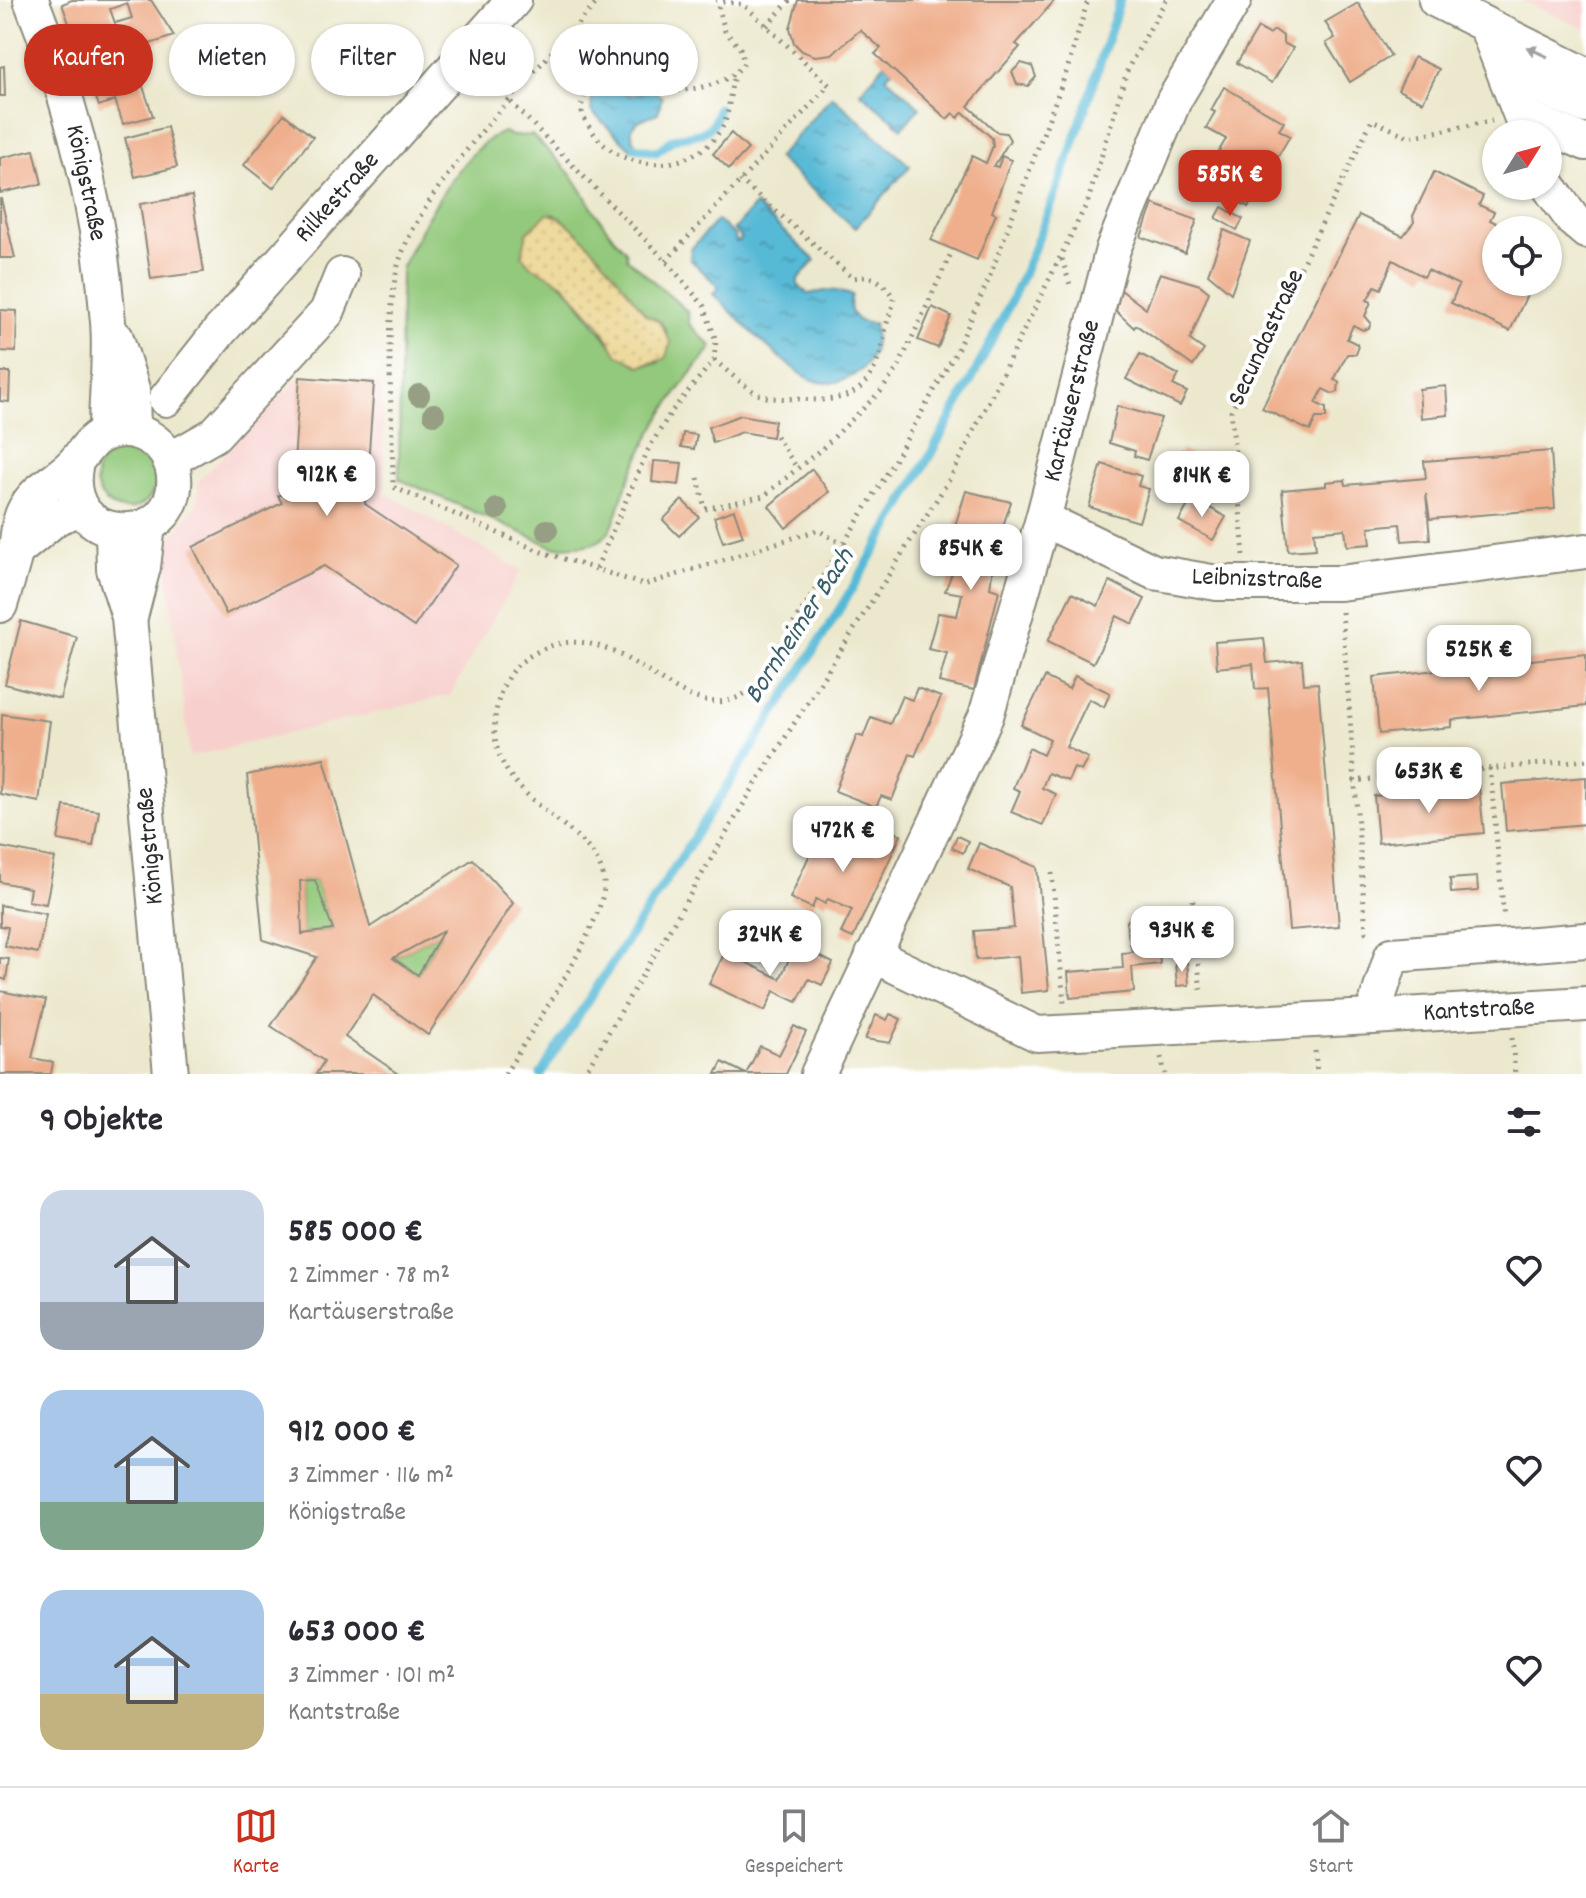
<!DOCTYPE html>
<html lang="de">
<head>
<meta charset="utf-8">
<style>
	body { margin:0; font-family:Dekko,sans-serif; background:#f2f2f3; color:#2b2b33; height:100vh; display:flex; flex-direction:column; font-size:30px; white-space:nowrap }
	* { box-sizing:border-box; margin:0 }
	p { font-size:26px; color:#7c7c81 }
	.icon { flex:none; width:44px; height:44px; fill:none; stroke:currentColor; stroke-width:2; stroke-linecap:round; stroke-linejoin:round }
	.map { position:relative; height:1074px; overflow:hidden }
	.panel { display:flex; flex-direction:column; background:#fff; flex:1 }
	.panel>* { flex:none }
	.hud { position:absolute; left:24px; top:24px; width:800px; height:72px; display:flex; gap:16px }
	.needle { width:52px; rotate:53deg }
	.buttons { position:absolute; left:1482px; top:120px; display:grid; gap:16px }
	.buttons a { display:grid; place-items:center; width:80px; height:80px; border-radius:50%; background:#fff; box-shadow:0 2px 6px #0004; font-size:40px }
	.price { position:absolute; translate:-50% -68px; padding:0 18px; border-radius:16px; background:#fff; color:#222; font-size:26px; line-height:52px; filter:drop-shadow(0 2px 4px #0008) }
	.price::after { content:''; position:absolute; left:50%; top:48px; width:24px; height:18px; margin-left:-12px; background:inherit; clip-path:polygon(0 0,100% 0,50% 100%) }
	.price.selected { background:#c8321e; color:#fff }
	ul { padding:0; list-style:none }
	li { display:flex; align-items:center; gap:24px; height:200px; padding:0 40px }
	li span { display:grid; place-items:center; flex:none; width:224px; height:160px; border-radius:24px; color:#555 }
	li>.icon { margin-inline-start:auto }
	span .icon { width:96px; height:96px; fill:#fffc; stroke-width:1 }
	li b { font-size:34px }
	h2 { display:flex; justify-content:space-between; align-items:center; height:96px; padding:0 40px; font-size:34px }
	.pill { padding:0 28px; border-radius:36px; background:#fff; box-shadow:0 2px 6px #0004; font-size:28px; line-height:72px }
	.pill.selected { background:#c8321e; color:#fff }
	.tabs { display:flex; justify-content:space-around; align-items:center; height:112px; border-top:2px solid #e1e1e2; background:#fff; font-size:22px; color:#7c7c81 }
	.tabs a { display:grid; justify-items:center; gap:4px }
	.tabs .selected { color:#c8321e }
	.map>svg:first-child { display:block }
	.built { fill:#f7d0cd }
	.green { fill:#93c97b; stroke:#5f7a53; stroke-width:2; fill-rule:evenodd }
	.sand { fill:url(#sand-dots); stroke:#8c8264; stroke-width:2 }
	.water { fill:url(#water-ripples); stroke:#417280; stroke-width:2 }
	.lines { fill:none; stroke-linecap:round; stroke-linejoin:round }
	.stream { stroke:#57b9d6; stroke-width:9 }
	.building { fill:#efaf8c; fill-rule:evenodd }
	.minor-casing { stroke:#8c8a7c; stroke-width:38 }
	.path { stroke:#8c8a7c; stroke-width:5; stroke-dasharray:2 6; stroke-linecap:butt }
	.minor { stroke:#fff; stroke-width:34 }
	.tree { fill:#969e83 }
	.oneway { fill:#a0a0a0 }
	.labels { text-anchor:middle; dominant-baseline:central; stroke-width:8; stroke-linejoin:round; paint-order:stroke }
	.street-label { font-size:26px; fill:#2b2b2b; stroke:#fff }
	.water-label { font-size:28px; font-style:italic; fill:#3a5d67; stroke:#fff }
</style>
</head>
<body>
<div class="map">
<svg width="1586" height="1074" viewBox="0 0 1586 1074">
	<defs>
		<pattern id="sand-dots" width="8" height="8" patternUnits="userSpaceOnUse" patternTransform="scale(2)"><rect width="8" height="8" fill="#eeda9e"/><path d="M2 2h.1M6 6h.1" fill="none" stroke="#cb8" stroke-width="1.8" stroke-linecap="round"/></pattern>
		<pattern id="water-ripples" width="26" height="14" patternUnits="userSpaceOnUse" patternTransform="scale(2)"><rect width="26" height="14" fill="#57b9d6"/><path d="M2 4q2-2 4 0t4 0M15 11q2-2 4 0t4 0" fill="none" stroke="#4897ae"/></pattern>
	</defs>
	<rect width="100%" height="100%" fill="#fff"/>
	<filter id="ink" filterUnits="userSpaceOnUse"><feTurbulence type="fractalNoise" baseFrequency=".0125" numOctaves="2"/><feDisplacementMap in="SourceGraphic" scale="16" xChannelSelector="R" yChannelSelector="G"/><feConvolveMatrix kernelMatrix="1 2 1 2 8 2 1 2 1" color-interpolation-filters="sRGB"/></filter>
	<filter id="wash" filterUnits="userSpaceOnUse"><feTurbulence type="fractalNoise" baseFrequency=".006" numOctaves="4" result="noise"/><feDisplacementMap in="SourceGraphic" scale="32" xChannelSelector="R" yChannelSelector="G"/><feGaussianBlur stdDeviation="1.8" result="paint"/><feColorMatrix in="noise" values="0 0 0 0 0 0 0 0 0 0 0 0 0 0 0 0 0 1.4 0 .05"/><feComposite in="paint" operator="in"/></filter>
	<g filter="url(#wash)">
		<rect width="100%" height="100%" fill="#ece8cd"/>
		<!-- built -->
		<g class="built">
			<path d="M1520 0H1586V29Z"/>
			<path d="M300 377 381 384 385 493 521 570 450 695 190 757 165 556 174 533 197 504 199 480Z"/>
		</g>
		<!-- green -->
		<g class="green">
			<path d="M504 132 512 136 532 135C546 149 563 164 575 180 592 206 604 229 626 251L627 258 688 312 689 324 712 347C671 398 647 432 623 494 619 507 614 530 602 539 590 548 568 546 554 547L399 479 401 269C417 234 465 142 504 132ZM553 214C581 227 626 289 646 315L660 321 667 332 659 363 640 366C593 345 585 283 530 265Z"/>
			<circle cx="126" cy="479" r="30"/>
			<path d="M315 880 333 930 302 934 300 881Z"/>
			<path d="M443 931 418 975 393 958Z"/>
		</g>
		<!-- sand -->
		<path class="sand" d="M547 214C572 213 630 294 646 315L659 321 671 343 665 359 640 366 618 355 598 323 564 284 530 265 522 256 527 232Z"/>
		<!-- water -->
		<g class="water">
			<path d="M885 63 892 70 886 77 920 107 902 128 860 92Z"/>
			<path d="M607 88 631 95 651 89 662 97 658 113C642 119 622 123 637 145L632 150 591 111 592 94Z"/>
			<path d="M832 96 910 166 855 228 777 158Z"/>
			<path d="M755 205 815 260 798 279V285L808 294 831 290 852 295C846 312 856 325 874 323 877 340 875 357 862 369 849 380 833 386 816 381 792 375 734 314 713 294L719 287 690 259 691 249 717 220 735 236 736 242 740 241 741 237 733 230Z"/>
		</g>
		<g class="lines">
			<!-- stream -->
			<g class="stream">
				<path d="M635 147 656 152C663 148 670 139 679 137 699 135 715 133 718 108"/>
				<path d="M541 1074C699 825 871 582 1003 318 1052 217 1086 107 1120 0"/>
			</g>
		</g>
		<g id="blocks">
			<!-- building -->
			<g class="building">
				<path d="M72 0H151L174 36 126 52 131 68 136 66 153 116 123 124 115 100 99 106 62 4ZM127 3 132 18 115 23 110 9Z"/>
				<path d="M798 0H1055L1016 44 1020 47 968 106 997 132 1006 133 1010 140 994 166 998 167 1002 156 1011 160 992 212 996 214 977 260 931 240 972 156 986 163 993 146 992 138 963 112 958 118 953 113 947 119 875 54 881 48 860 30 832 54 815 56 802 51 794 43 790 28Z"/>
				<path d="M1358 3 1391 56 1350 82 1326 43 1335 38 1325 22Z"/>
				<path d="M1258 28 1269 34 1275 30 1283 36V43L1293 48 1272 83 1237 63Z"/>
				<path d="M1414 57 1439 69 1423 102 1398 90Z"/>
				<path d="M1021 63 1032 66 1036 77 1028 86 1017 84 1012 72Z"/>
				<path d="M4 66 5 96H0V67Z"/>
				<path d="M1224 87 1284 122 1279 130 1290 136 1248 207 1202 180 1226 139 1206 128 1215 112 1211 110Z"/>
				<path d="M284 114 313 137 273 188 244 165Z"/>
				<path d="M167 127 177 167 135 177 125 138Z"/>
				<path d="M731 133 748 149 729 169 713 154Z"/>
				<path d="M34 150 42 184 0 193V158Z"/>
				<path d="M1434 172 1483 196 1479 205 1494 212 1490 220 1510 230H1496V282H1533L1510 331 1451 303 1459 285 1428 270 1424 277 1393 260 1381 289 1375 286 1367 300 1371 302 1365 316 1371 323 1369 328 1363 330 1353 325 1347 339 1357 344 1358 349 1356 354H1347L1334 380 1339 382 1338 392 1333 394 1323 389 1316 403 1326 408V418H1316L1310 431 1262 408 1359 215 1403 236 1414 222 1413 216Z"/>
				<path d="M192 196 204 272 151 279 140 204Z"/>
				<path d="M0 199H1L15 258H0Z"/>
				<path d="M1153 204 1197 220 1185 253 1141 237Z"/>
				<path d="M1222 207 1243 219 1237 230 1216 218Z"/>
				<path d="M1224 230 1250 241 1231 293 1208 274Z"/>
				<path d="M1160 273 1200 285 1209 292 1190 340 1204 350 1193 366 1136 325 1134 328 1116 311 1121 290 1146 309Z"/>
				<path d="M932 307 951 316 938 348 918 340Z"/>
				<path d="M0 310 17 311 16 352 0 351Z"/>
				<path d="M1140 354 1179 375 1173 385 1187 392 1180 406 1126 379Z"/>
				<path d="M0 372H10L9 402 0 401Z"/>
				<path d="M300 377 374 383 365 504 456 565 414 627 324 566 226 614 193 547 282 503 278 496 292 490Z"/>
				<path d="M1446 386 1448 415 1421 418 1419 389Z"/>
				<path d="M1117 406 1161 418 1147 460 1134 456 1135 451 1109 443Z"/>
				<path d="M741 415 775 421 772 437 742 432 713 443 708 427Z"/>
				<path d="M683 433 697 435 694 449 681 447Z"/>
				<path d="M1181 450 1205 463 1198 475 1174 463Z"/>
				<path d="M1551 451 1555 509 1430 519 1426 494 1430 539 1402 541 1400 524 1369 527 1371 544 1347 546 1345 529 1314 532 1316 549 1288 551 1282 490 1326 486V482L1345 480 1346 485 1426 478 1424 461Z"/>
				<path d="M654 461 682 463 679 485 652 482Z"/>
				<path d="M1102 464 1141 476 1138 486 1149 489 1139 522 1089 507Z"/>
				<path d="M812 469 829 492 786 528 769 506Z"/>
				<path d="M966 491 1011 502 995 550 990 588 999 591 974 690 939 682 947 653 928 649 938 613 957 616 962 594 945 591 956 563 965 565 973 538 954 529Z"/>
				<path d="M1192 498 1226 517 1213 540 1179 521Z"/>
				<path d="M682 500 699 517 679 536 663 520Z"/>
				<path d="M734 510 743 536 723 542 714 517Z"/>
				<path d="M1110 581 1145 599 1133 624 1117 616 1093 663 1048 641 1072 593 1098 606Z"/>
				<path d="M21 621 77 637 60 699 5 684Z"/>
				<path d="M1264 638 1267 663 1302 660 1304 684 1318 683 1339 926 1289 930 1268 688 1255 689 1253 664 1217 668 1215 642Z"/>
				<path d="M1586 654V706L1452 720V727L1379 734 1374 677Z"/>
				<path d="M1075 676 1110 693 1104 707 1089 699 1066 747 1088 758 1081 771 1074 768 1068 781 1048 773 1042 788 1056 794 1043 825 1011 812 1020 791 1013 788 1029 748 1043 755 1050 739 1021 725 1045 677 1069 689Z"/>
				<path d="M917 688 941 697 915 756 910 754 892 800 881 796 876 807 835 791 857 735 863 737 871 717 890 724 902 696 912 700Z"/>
				<path d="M2 714 50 721 39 802 0 794Z"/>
				<path d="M324 758 370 927 473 859 513 903 428 1035 373 995 345 1037 399 1074H316L324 1061 271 1026 317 957 263 940 247 775ZM315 880 333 930 302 934 300 881ZM443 931 418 975 393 958Z"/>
				<path d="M1586 777V824L1506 831 1502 784Z"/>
				<path d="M1479 786 1484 833 1378 843 1374 796Z"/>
				<path d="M64 806 99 811 93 846 58 840Z"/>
				<path d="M818 825 878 853 889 829 901 835 853 938 841 933 852 910 828 899 825 904 816 899 812 908 790 898 810 854 805 851Z"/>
				<path d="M957 836 968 841 963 853 952 848Z"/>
				<path d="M979 843 1037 867 1049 990 1021 993 1018 956 976 960 974 931 1014 928 1010 887 968 869Z"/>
				<path d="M0 847 55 858 46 904 28 901 30 888 0 882Z"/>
				<path d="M1477 877 1478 891 1451 893 1450 879Z"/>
				<path d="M0 905 46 914 38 953 5 946 8 927 0 926Z"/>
				<path d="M1173 915 1177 930 1173 932 1174 950 1159 951 1160 964 1132 967 1134 992 1070 998 1068 972 1123 968 1122 953 1132 952 1126 923 1129 919Z"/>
				<path d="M796 944 833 963 822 985 809 979 797 1002 774 991 765 1011 709 984 725 952 780 979Z"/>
				<path d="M0 958 9 959 6 980 0 978Z"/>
				<path d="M1187 962 1189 985 1177 986 1175 963Z"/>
				<path d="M0 991 46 1000 32 1058 53 1062 51 1074H0Z"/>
				<path d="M890 1014 901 1019 890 1043 865 1039 876 1015 887 1020Z"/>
				<path d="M794 1026 806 1032 786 1074H746L760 1046 779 1055Z"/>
				<path d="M722 1062 746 1074H716Z"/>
			</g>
		</g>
	</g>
	<g filter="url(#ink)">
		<use href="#blocks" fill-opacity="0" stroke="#8c8a7c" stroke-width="2"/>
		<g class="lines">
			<defs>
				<g id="minor">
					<path d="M31 0C72 103 100 211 108 322 111 358 106 396 106 433"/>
					<path d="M1436 0 1586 75"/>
					<path d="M1487 28 1528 134"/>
					<path d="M1507 72 1586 106"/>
					<path d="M1522 115 1586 143"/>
					<path d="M1548 185 1573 220 1586 231"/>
					<path d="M116 338 132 389 133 431"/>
					<path d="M166 399 219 332 514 0"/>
					<path d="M170 460 214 435 327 312 342 275"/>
					<path d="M1043 519 1154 572 1217 583H1340L1586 551"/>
					<path d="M113 531 114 569 129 617 171 1074"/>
					<path d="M16 551 56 518 80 508"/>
					<path d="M0 605C5 588 11 570 15 553 19 536 17 521 27 506 39 486 62 478 76 461 86 450 91 438 107 433 137 422 171 444 174 476 181 551 56 550 76 462"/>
					<path d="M130 617 143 567 148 525"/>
					<path d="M873 955 1037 1034 1372 1017 1392 955 1586 940"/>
					<path d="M1372 1017 1586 1004"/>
					<path d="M818 1074 986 716 1043 519 1113 249 1174 100 1234 0"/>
				</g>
			</defs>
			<!-- minor casing -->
			<use href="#minor" class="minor-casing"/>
			<!-- path -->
			<g class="path">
				<path d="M767 26 790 0"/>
				<path d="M553 53C585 82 614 90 656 82L670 91C697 89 728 86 744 63L740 48 725 31 717 1"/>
				<path d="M591 81C588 88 584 96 582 104 580 115 587 123 593 132 621 174 692 175 720 131 731 115 728 95 734 77"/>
				<path d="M511 102 666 261 704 306 716 341 714 360 671 412 648 450 596 569 644 585 818 530 844 545"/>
				<path d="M1062 259 1071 288"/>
				<path d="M666 261 829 85 744 5 716 0"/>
				<path d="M714 360C728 371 742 385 758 394 769 400 788 398 801 399 861 405 876 382 886 327 888 317 893 309 894 298 882 281 874 274 853 278L740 180"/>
				<path d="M776 436 797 468"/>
				<path d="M698 478 705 509 764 496 825 446 881 391 899 366 953 249"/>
				<path d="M1244 555 1231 411 1372 120 1409 137 1492 121"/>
				<path d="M596 569 539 551 393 487C393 421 385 344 395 279 407 197 543 65 599 0"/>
				<path d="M1342 612 1366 932 1370 936"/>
				<path d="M1490 768 1504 919"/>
				<path d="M1353 781 1586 760"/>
				<path d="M1052 873 1064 1003"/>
				<path d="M1193 900 1201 995"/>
				<path d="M1512 1038 1515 1074"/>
				<path d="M1315 1051 1317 1074"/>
				<path d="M1161 1057 1165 1074"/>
				<path d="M505 1074C528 1036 607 921 604 882 598 818 476 803 497 706 501 688 509 670 524 660 620 591 679 749 754 687L885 477 956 352 988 281 1067 70 1088 0"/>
				<path d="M584 1074 753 788 951 477 1088 201 1128 68 1166 0"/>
			</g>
			<!-- minor -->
			<use href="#minor" class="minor"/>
		</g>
		<!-- trees -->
		<g class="tree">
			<circle cx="419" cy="395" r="11"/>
			<circle cx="434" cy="414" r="11"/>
			<circle cx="497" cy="509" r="11"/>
			<circle cx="547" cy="530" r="11"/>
		</g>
		<!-- one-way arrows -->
		<defs><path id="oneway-solid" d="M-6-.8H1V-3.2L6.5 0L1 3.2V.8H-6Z" transform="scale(2)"/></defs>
		<use class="oneway" href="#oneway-solid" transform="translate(1537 52) rotate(-155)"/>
	</g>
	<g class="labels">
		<!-- street labels -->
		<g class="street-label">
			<text transform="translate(85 183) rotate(78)">Königstraße</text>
			<text transform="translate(338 198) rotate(-48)">Rilkestraße</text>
			<text transform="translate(1267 338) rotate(-65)">Secundastraße</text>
			<text transform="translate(1073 401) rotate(-76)">Kartäuserstraße</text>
			<text transform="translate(1257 580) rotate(2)">Leibnizstraße</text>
			<text transform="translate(151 846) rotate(-95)">Königstraße</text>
			<text transform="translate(1479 1011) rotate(-3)">Kantstraße</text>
		</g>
		<!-- water labels -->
		<g class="water-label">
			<text transform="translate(801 627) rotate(-57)">Bornheimer Bach</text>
		</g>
	</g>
</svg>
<div class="buttons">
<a><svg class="needle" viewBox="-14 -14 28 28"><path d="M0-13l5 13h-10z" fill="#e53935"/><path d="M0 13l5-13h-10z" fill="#7c7c81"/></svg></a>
<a><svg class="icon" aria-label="locate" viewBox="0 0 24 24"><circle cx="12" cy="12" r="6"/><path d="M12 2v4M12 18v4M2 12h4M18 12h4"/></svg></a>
</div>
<b class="price selected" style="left:1230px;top:218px">585K €</b>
<b class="price" style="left:327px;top:518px">912K €</b>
<b class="price" style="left:1202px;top:519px">814K €</b>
<b class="price" style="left:971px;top:592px">854K €</b>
<b class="price" style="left:1479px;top:693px">525K €</b>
<b class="price" style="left:1429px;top:815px">653K €</b>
<b class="price" style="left:843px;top:874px">472K €</b>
<b class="price" style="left:1182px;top:974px">934K €</b>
<b class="price" style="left:770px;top:978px">324K €</b>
<div class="hud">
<a class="pill selected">Kaufen</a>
<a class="pill">Mieten</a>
<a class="pill">Filter</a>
<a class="pill">Neu</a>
<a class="pill">Wohnung</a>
</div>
</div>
<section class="panel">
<h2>9 Objekte<svg class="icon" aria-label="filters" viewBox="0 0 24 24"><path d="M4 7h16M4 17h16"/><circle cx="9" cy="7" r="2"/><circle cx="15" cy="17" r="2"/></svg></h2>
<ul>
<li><span style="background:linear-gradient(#c9d6e8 70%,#9aa5b1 0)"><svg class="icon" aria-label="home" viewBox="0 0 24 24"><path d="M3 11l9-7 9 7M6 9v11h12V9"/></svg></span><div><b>585 000 €</b><p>2 Zimmer · 78 m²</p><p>Kartäuserstraße</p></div><svg class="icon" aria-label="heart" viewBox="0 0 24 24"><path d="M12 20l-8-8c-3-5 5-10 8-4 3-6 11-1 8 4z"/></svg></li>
<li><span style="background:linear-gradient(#a9c7e8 70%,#7fa58c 0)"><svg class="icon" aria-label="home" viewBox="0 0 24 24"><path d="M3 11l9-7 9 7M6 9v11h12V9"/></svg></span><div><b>912 000 €</b><p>3 Zimmer · 116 m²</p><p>Königstraße</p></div><svg class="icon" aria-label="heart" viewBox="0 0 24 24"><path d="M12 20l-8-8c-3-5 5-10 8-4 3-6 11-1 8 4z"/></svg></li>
<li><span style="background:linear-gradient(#a9c7e8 65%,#c2b280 0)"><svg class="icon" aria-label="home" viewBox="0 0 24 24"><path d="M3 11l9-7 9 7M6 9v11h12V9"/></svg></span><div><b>653 000 €</b><p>3 Zimmer · 101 m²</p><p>Kantstraße</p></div><svg class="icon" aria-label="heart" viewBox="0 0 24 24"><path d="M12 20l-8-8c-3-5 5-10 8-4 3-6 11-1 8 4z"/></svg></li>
</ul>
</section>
<nav class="tabs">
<a class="selected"><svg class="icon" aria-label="map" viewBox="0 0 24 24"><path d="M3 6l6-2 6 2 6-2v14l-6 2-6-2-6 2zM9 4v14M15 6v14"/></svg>Karte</a>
<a><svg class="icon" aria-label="saved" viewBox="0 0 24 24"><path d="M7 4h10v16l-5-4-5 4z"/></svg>Gespeichert</a>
<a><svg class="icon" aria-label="home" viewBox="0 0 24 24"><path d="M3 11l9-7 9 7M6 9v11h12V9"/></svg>Start</a>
</nav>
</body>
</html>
